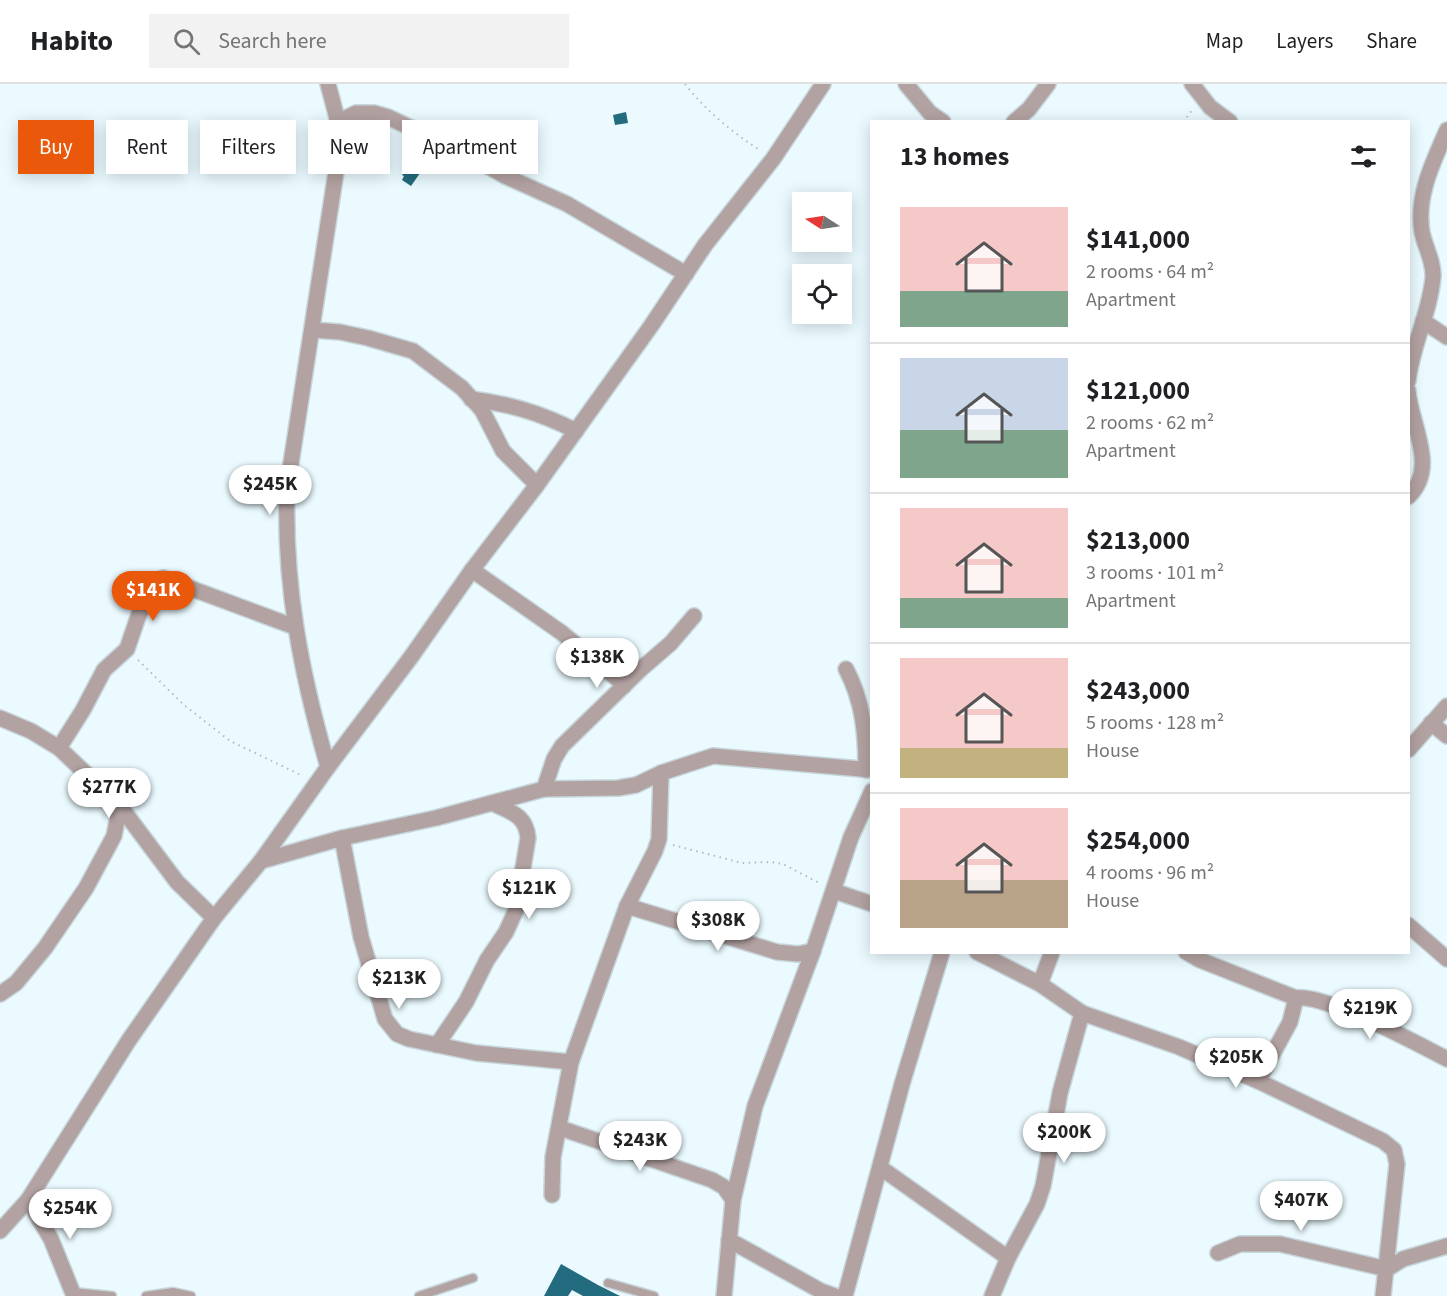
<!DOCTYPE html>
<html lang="en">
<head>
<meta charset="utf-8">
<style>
	body { margin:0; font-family:"Source Sans 3",sans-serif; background:#f2f2f2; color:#202124; height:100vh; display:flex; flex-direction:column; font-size:22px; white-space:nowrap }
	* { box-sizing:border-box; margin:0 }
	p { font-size:20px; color:#757577 }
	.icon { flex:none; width:33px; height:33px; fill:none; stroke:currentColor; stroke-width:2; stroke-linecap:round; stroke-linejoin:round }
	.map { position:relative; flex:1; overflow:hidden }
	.side { position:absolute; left:870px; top:36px; width:540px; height:834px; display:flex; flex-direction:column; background:#fff; border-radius:0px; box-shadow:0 3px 15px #0003 }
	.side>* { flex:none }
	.guide { position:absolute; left:18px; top:36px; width:570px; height:54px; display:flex; gap:12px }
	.needle { width:39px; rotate:282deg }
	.fabs { position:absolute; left:792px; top:108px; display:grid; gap:12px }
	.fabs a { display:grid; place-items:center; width:60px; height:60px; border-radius:0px; background:#fff; box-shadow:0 3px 15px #0003; font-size:30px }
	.price { position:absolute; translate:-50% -51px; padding:0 14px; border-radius:21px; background:#fff; color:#222; font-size:20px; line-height:39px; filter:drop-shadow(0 2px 3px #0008) }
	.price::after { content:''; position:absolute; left:50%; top:36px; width:18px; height:14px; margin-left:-9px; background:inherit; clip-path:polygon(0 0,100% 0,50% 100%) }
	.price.current { background:#ea580c; color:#fff }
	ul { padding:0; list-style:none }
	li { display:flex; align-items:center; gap:18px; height:150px; padding:0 30px }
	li+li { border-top:2px solid #e0e0e0 }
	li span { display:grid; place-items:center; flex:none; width:168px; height:120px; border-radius:0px; color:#555 }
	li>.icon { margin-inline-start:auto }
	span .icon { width:72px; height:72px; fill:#fffc; stroke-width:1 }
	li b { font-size:26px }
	h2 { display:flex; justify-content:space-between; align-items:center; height:72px; padding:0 30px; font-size:26px }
	.tag { padding:0 21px; border-radius:0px; background:#fff; box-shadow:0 3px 15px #0003; font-size:21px; line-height:54px }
	.tag.current { background:#ea580c; color:#fff }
	header { display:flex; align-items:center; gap:36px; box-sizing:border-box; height:84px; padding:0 30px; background:#fff; border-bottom:2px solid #e0e0e0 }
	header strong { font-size:28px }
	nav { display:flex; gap:33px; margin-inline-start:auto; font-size:21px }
	.search { width:420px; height:54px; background:#f2f2f2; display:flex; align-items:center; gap:15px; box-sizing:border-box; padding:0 21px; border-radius:0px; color:#757577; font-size:22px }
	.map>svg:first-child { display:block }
	.building { fill:#236b7e }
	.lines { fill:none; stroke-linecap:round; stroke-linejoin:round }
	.service-casing { stroke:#c6d6db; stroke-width:11 }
	.minor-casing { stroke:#c6d6db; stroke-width:18 }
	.path { stroke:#adbdc2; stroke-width:2; stroke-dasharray:1.5 4.5; stroke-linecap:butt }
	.service { stroke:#b3a2a2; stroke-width:8 }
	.minor { stroke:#b3a2a2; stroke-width:15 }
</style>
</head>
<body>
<header>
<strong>Habito</strong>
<div class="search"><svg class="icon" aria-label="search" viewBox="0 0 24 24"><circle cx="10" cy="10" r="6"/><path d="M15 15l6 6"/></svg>Search here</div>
<nav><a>Map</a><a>Layers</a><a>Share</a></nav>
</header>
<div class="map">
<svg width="1447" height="1212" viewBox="0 0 1447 1212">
	<rect width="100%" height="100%" fill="#eafaff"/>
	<!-- building -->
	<g class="building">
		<path d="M626 28 628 39 615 41 613 31Z"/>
		<path d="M413 74 425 82 411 102 402 96 404 92 402 91Z"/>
		<path d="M561 1180 598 1201 620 1212H583L572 1206 568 1212H544Z"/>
	</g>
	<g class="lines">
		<defs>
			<g id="service">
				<path d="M608 1199 654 1212"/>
				<path d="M73 1208 112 1212"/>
				<path d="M146 1212 173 1208 191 1212"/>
				<path d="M419 1212 473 1194"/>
			</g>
			<g id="minor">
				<path d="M906 0 930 29 943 38"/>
				<path d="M1192 0 1210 23 1230 38"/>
				<path d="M338 38 356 29H374L388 33 466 70 505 92 567 120 686 190"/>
				<path d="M1014 38 1029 25 1048 0"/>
				<path d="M1423 237 1447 253"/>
				<path d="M313 246 340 248 368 254 413 267 462 304 482 326 503 367 537 401"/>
				<path d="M1408 297C1412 261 1430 229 1433 193 1434 178 1425 163 1422 148 1416 112 1433 78 1447 46"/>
				<path d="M1408 307C1411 342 1439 384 1408 413"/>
				<path d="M471 315C510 320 541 329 576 347"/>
				<path d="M472 486 562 549 615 593 624 602"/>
				<path d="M846 585C863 617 866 650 866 686"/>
				<path d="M0 634 31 647 59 664 120 722 177 798 214 834"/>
				<path d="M1431 639 1447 652"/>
				<path d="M59 664 83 626 104 586 127 565 139 530 158 496 163 494 295 543"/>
				<path d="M1408 666 1447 622"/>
				<path d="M328 683C301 589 284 502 287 405L336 88 338 38 328 0"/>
				<path d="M544 705 554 675 562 662 641 585 671 559 694 532"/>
				<path d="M342 754 361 853 385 935 397 950 409 955 476 969 571 978"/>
				<path d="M261 777 342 754 436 734 544 705 618 704 636 701 661 689 713 672 872 686"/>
				<path d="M834 807 872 820"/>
				<path d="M627 822 777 868 798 870 813 867"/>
				<path d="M1408 841 1447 875"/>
				<path d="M977 868 1040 900 1082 929 1179 963 1258 997 1383 1057 1394 1066 1397 1080 1383 1212"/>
				<path d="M1186 868 1200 876 1296 914 1290 938 1258 997"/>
				<path d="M1040 900 1052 868"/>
				<path d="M0 910 16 899 45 864 86 804 114 752 120 722"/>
				<path d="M1296 914C1326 910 1416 959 1447 975"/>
				<path d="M437 961 466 918 487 876 506 848 516 826 528 754C526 731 511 728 492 719"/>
				<path d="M560 1044 712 1096 724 1103 733 1116"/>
				<path d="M881 1084 1008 1174"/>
				<path d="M552 1111 553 1073 571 978 627 822 655 767 659 755 661 689"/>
				<path d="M28 1116 51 1155 74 1212"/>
				<path d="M0 1147 28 1116 129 956 214 834 261 777 328 683 411 573 472 486 537 401 651 242 705 161 773 75 823 0"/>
				<path d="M729 1156 821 1207 835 1212"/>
				<path d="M1218 1169 1240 1160H1280L1387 1185 1403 1175 1447 1162"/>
				<path d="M724 1212 733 1116 755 1022 813 867 851 753 872 707"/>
				<path d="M845 1212 902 1000 942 868"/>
				<path d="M992 1212 1008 1174 1037 1120 1043 1102 1060 1009 1082 929"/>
			</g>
		</defs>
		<!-- service casing -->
		<use href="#service" class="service-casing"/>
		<!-- minor casing -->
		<use href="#minor" class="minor-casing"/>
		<!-- path -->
		<g class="path">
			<path d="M685 0C706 27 732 48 761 67"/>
			<path d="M1183 38 1193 25"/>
			<path d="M138 576 184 621 230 657 303 692"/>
			<path d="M673 761 742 779 771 778 783 780 821 800"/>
		</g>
		<!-- service -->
		<use href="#service" class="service"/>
		<!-- minor -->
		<use href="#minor" class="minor"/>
	</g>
</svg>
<div class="fabs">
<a><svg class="needle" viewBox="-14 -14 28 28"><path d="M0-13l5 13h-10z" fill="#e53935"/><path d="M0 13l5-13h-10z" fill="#757577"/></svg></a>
<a><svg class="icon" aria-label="locate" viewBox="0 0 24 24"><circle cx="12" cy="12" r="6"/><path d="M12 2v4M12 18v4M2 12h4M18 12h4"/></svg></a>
</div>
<b class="price" style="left:270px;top:432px">$245K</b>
<b class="price current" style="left:153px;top:538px">$141K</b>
<b class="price" style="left:597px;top:605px">$138K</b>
<b class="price" style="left:109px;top:735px">$277K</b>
<b class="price" style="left:529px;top:836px">$121K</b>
<b class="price" style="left:718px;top:868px">$308K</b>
<b class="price" style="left:399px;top:926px">$213K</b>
<b class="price" style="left:1370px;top:956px">$219K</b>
<b class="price" style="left:1236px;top:1005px">$205K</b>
<b class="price" style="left:1064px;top:1080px">$200K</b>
<b class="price" style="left:640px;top:1088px">$243K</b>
<b class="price" style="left:1301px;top:1148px">$407K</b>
<b class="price" style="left:70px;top:1156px">$254K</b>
<div class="guide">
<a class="tag current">Buy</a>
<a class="tag">Rent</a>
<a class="tag">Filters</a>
<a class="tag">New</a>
<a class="tag">Apartment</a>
</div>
<section class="side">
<h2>13 homes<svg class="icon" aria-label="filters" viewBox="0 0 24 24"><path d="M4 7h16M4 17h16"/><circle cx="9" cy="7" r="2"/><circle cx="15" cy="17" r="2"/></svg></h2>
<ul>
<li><span style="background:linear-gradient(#f6c9c9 70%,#7fa58c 0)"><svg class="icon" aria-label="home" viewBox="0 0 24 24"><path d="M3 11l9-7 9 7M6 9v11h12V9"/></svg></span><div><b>$141,000</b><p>2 rooms · 64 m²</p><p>Apartment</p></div></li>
<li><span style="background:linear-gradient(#c9d6e8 60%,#7fa58c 0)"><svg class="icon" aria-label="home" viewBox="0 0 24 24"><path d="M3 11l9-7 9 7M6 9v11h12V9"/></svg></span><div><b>$121,000</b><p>2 rooms · 62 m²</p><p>Apartment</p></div></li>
<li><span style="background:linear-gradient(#f6c9c9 75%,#7fa58c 0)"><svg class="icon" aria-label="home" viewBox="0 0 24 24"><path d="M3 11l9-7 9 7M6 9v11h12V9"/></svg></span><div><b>$213,000</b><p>3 rooms · 101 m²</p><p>Apartment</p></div></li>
<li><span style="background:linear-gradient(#f6c9c9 75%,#c2b280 0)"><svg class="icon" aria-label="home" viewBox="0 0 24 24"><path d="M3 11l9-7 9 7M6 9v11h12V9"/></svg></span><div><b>$243,000</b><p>5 rooms · 128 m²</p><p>House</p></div></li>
<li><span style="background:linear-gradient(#f6c9c9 60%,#b9a48a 0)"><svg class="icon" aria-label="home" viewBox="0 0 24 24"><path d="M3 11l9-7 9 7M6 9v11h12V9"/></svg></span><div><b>$254,000</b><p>4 rooms · 96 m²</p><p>House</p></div></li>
</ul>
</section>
</div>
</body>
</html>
